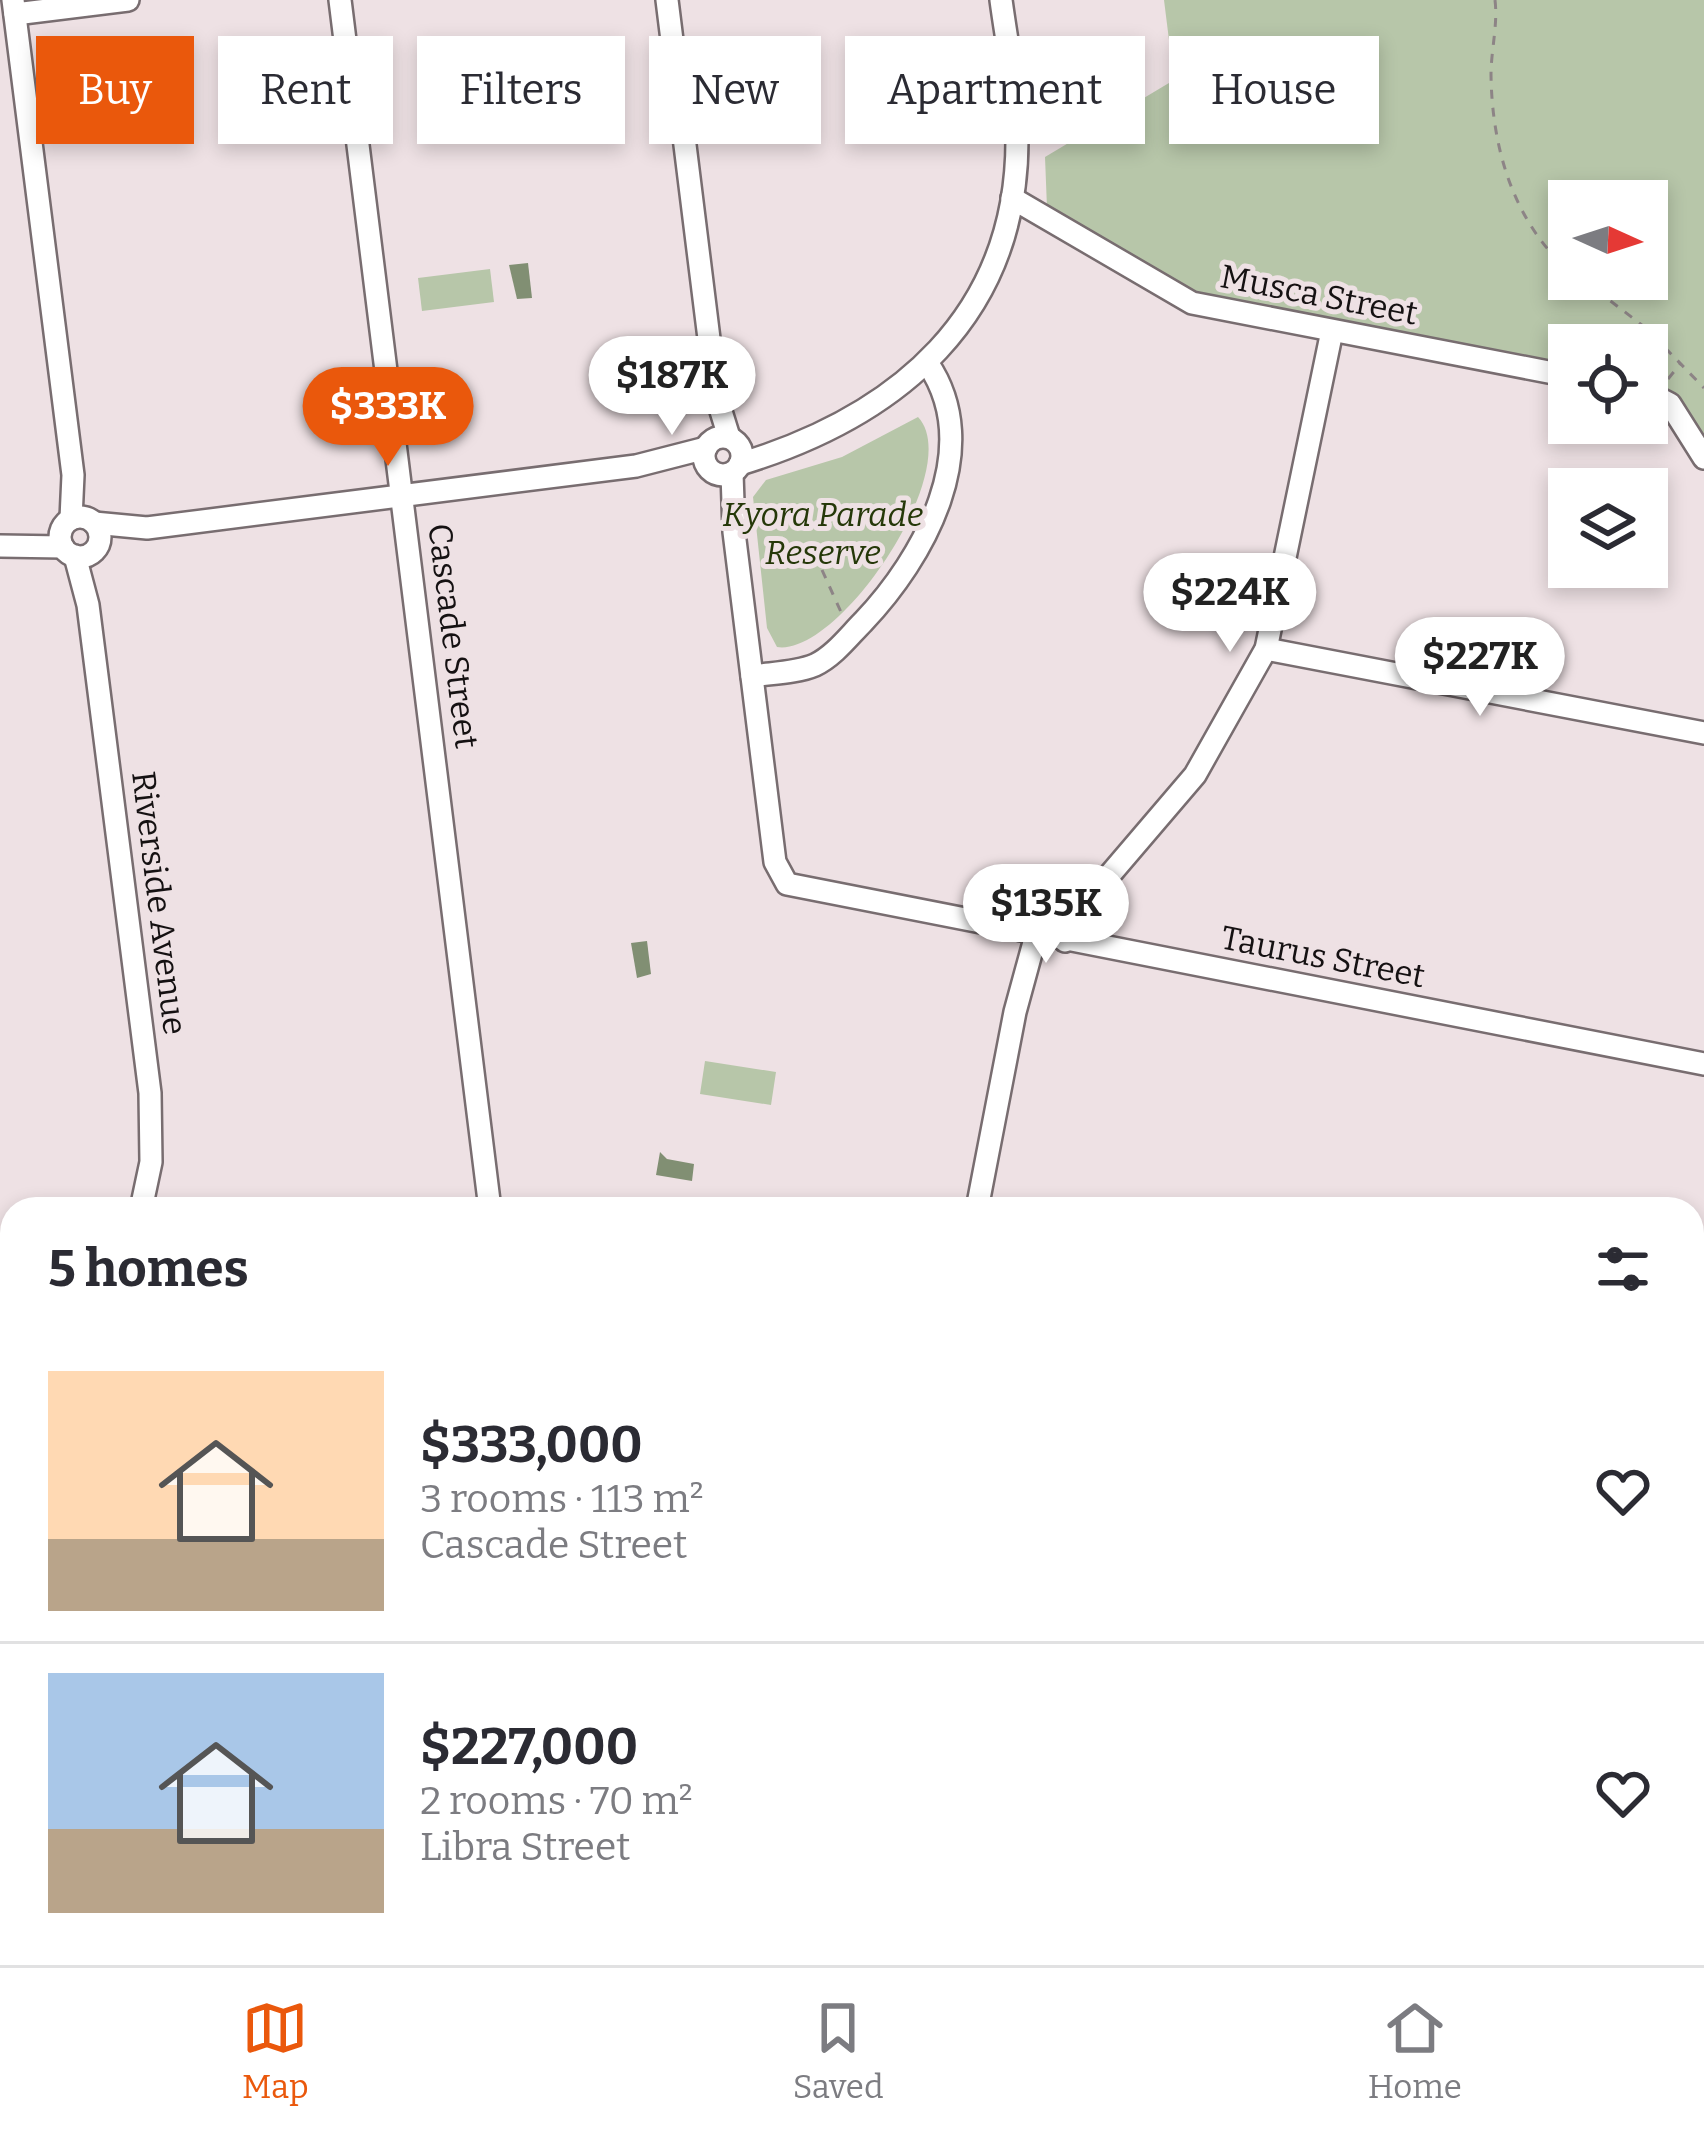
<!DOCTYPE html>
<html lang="en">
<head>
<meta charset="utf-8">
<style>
	body { margin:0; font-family:Bitter,serif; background:#f2f2f3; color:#2b2b33; height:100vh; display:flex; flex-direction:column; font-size:45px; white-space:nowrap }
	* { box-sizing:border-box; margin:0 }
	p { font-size:39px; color:#7c7c81 }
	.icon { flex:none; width:66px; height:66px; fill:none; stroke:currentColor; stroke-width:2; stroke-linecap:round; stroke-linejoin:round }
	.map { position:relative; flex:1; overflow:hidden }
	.side { position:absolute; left:0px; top:1197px; width:1704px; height:768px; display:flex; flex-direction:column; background:#fff; border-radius:36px 36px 0 0; box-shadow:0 6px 18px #0003 }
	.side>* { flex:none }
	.guide { position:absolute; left:36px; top:36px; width:1632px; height:108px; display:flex; gap:24px }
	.needle { width:78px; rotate:93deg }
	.tools { position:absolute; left:1548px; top:180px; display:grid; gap:24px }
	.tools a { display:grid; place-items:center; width:120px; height:120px; border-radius:0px; background:#fff; box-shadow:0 6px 18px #0003; font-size:60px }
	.price { position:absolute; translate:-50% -102px; padding:0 27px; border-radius:42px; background:#fff; color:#222; font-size:39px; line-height:78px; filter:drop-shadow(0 3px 6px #0008) }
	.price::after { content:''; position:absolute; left:50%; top:72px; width:36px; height:27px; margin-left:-18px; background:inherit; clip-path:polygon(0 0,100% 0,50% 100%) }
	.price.current { background:#ea580c; color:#fff }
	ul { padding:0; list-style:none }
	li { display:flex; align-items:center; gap:36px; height:300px; padding:0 48px }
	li+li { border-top:3px solid #e1e1e2 }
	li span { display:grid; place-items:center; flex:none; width:336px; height:240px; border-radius:0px; color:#555 }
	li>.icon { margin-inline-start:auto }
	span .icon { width:144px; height:144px; fill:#fffc; stroke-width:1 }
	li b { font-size:51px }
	h2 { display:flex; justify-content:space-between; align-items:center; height:144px; padding:0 48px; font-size:51px }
	.tag { padding:0 42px; border-radius:0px; background:#fff; box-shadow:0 6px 18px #0003; font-size:42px; line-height:108px }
	.tag.current { background:#ea580c; color:#fff }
	.dock { display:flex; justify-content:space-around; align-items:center; height:168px; border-top:3px solid #e1e1e2; background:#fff; font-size:33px; color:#7c7c81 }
	.dock a { display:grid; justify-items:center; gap:6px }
	.dock .current { color:#ea580c }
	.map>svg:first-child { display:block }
	.green { fill:#b7c6a9; fill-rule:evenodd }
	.water { fill:#818f73 }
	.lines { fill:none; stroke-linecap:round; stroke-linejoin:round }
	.minor-casing { stroke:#786d70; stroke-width:26 }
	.primary-casing { stroke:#c2c1c1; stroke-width:40 }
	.path { stroke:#8d8486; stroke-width:3; stroke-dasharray:9 9; stroke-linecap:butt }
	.minor { stroke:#fff; stroke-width:21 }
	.primary { stroke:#fac5d4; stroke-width:36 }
	.labels { text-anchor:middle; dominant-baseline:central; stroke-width:10; stroke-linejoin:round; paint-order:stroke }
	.street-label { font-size:33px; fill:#151112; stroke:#eee1e4 }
	.park-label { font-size:33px; font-style:italic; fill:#253809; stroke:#eee1e4 }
</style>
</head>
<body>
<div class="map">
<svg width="1704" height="1965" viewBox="0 0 1704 1965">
	<rect width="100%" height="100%" fill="#eee1e4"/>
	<!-- green -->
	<g class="green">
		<path d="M1164 0H1704V438L1680 399 1647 382V345H1569V366L1214 298 1183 288 1047 208 1045 157 1174 80ZM1569 201H1647V279H1569Z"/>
		<path d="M490 269 494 302 422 311 418 278Z"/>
		<path d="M918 417C966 468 839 657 777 647L767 628 753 497 766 480 842 457Z"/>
		<path d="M705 1061 776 1072 771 1105 700 1094Z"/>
	</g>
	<!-- water -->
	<g class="water">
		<path d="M528 263 532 298 517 299 509 265Z"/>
		<path d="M647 941 651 974 637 978 631 943Z"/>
		<path d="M660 1152 667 1159 694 1164 692 1181 656 1175Z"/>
	</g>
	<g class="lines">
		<defs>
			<g id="minor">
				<path d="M13 0 73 475 71 519"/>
				<path d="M340 0 490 1209"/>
				<path d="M667 0 716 395 729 437"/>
				<path d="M15 14 128 0"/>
				<path d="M1012 198 1192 303 1569 376"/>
				<path d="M1647 392 1670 404 1704 458"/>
				<circle cx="723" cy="456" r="19"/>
				<path d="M740 464C898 416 1018 316 1017 138 1017 92 1007 45 1001 0"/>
				<path d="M732 473 734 532 775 862 787 884 1704 1064"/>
				<circle cx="80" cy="537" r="20"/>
				<path d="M94 523 147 528 636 466 706 448"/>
				<path d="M0 546 63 547"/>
				<path d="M75 556 88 605 150 1093 151 1162 141 1209"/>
				<path d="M1266 649 1704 733"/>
				<path d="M752 676C772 673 796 673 815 665 834 656 849 636 863 622 924 558 985 448 928 364"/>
				<path d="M1065 941 1078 912 1195 775 1266 649 1332 331"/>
				<path d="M977 1209 1015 1012 1036 935"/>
				<path d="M1692 1394 1704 1396"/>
				<path d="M0 1414 12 1399"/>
				<path d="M0 1712 12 1711"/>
				<path d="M1094 1953 1109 1965"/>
				<path d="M1614 1953 1629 1965"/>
				<path d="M522 1965 533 1953"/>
				<path d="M699 1965 708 1953"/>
				<path d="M1410 1965 1420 1953"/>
			</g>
			<g id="primary">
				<path d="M0 1504 12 1514"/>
				<path d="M561 1953 576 1965"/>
			</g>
		</defs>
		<!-- minor casing -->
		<use href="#minor" class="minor-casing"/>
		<!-- primary casing -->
		<use href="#primary" class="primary-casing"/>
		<!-- path -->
		<g class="path">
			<path d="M1495 0C1498 25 1491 50 1491 75 1492 148 1513 221 1569 271"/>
			<path d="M1582 279 1647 329 1704 388"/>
			<path d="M1668 379 1681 363"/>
			<path d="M822 570 841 612"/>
		</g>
		<!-- minor -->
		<use href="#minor" class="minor"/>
		<!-- primary -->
		<use href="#primary" class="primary"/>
	</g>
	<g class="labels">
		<!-- street labels -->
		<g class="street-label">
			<text transform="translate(1319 295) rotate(11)">Musca Street</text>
			<text transform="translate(453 636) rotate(83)">Cascade Street</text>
			<text transform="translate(159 903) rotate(83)">Riverside Avenue</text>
			<text transform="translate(1323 957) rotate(11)">Taurus Street</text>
		</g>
		<!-- park labels -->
		<g class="park-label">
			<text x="823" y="515">Kyora Parade<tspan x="823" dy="38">Reserve</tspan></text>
		</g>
	</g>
</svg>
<div class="tools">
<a><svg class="needle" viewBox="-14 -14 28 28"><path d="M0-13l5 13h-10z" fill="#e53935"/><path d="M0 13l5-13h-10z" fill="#7c7c81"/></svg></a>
<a><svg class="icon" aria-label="locate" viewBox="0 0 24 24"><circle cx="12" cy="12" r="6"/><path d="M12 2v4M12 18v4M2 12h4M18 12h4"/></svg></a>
<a><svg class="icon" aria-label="layers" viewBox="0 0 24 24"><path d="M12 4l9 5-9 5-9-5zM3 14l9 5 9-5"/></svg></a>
</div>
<b class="price" style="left:672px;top:438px">$187K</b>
<b class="price current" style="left:388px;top:469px">$333K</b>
<b class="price" style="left:1230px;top:655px">$224K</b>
<b class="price" style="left:1480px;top:719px">$227K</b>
<b class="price" style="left:1046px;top:966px">$135K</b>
<div class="guide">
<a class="tag current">Buy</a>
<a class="tag">Rent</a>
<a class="tag">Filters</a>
<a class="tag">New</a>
<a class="tag">Apartment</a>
<a class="tag">House</a>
</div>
<section class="side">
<h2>5 homes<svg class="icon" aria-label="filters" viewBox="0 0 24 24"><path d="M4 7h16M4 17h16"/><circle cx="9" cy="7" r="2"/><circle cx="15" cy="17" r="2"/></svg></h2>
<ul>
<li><span style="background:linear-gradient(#ffd9b3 70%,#b9a48a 0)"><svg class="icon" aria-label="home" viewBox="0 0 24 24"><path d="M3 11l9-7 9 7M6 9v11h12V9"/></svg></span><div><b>$333,000</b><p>3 rooms · 113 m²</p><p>Cascade Street</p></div><svg class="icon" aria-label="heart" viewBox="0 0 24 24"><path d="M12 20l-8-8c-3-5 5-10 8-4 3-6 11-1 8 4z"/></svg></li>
<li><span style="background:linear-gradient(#a9c7e8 65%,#b9a48a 0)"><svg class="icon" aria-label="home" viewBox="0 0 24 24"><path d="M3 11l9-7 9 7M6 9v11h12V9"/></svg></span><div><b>$227,000</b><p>2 rooms · 70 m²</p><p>Libra Street</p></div><svg class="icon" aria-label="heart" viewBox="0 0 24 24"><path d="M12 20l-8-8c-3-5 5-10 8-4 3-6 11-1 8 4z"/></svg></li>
</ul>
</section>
</div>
<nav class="dock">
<a class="current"><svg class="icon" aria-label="map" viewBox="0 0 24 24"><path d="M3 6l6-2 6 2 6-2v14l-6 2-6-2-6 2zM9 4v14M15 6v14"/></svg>Map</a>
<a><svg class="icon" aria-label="saved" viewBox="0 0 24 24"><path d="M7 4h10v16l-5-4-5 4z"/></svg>Saved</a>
<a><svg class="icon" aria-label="home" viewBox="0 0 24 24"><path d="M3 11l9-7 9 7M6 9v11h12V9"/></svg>Home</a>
</nav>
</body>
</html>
